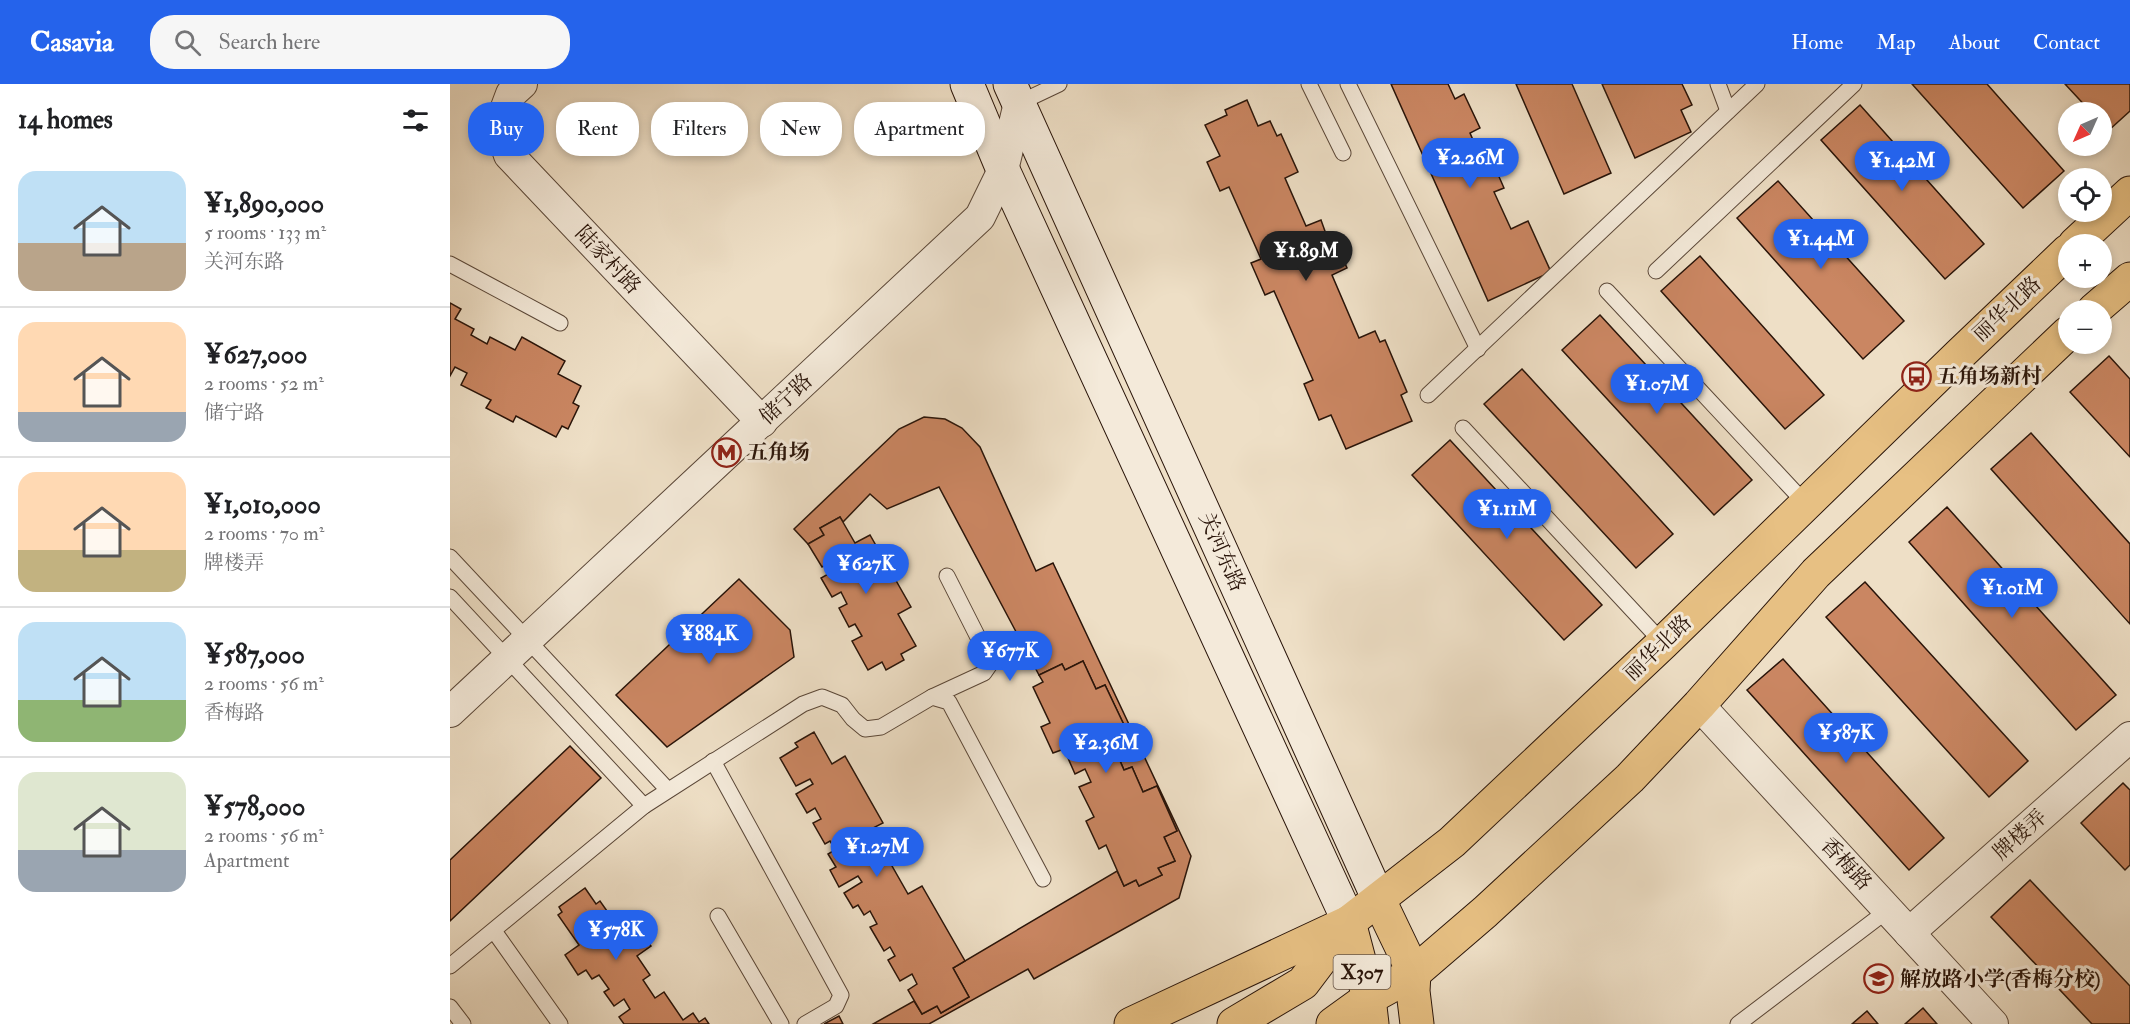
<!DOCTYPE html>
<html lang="en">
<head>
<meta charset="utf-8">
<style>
	body { margin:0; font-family:"IM FELL Double Pica","Noto Serif SC",serif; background:#f6f6f6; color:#202124; height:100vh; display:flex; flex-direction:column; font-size:22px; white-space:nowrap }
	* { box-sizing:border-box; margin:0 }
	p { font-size:20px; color:#757577 }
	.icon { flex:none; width:33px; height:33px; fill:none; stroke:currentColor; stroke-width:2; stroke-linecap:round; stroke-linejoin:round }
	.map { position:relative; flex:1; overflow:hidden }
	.details { display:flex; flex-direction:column; background:#fff; width:450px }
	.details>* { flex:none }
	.guide { position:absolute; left:18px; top:18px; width:570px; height:54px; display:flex; gap:12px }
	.needle { width:39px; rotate:225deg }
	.tools { position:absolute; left:1608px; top:18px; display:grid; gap:12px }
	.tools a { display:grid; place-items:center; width:54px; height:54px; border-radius:50%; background:#fff; box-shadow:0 3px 9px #0003; font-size:30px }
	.price { position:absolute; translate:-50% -51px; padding:0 14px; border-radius:21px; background:#2563eb; color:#fff; font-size:20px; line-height:39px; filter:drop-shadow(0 2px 3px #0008) }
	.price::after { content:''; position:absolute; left:50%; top:36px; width:18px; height:14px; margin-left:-9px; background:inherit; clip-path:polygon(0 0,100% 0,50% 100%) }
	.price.on { background:#222; color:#fff }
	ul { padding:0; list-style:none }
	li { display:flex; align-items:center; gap:18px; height:150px; padding:0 18px }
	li+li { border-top:2px solid #e0e0e0 }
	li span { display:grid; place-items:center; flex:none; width:168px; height:120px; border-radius:18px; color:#555 }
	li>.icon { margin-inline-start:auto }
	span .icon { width:72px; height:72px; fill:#fffc; stroke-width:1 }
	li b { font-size:26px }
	h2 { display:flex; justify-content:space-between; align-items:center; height:72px; padding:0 18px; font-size:26px }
	.pill { padding:0 21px; border-radius:24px; background:#fff; box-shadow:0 3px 9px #0003; font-size:21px; line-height:54px }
	.pill.on { background:#2563eb; color:#fff }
	header { display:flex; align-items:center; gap:36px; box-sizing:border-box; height:84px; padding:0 30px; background:#2563eb; color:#fff }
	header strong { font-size:28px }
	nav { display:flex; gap:33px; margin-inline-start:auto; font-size:21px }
	.search { width:420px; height:54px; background:#f6f6f6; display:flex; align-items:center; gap:15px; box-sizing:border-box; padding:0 21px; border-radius:24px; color:#757577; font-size:22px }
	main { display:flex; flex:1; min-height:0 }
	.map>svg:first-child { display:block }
	.building { fill:#ca8662; stroke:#291409; stroke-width:1.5 }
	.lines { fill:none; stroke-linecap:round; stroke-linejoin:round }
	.service-casing { stroke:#5a4738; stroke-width:17 }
	.minor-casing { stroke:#5a4738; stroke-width:32 }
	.secondary-casing { stroke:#291409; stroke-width:35 }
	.primary-casing { stroke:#291409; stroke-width:35 }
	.service { stroke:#f4eada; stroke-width:15 }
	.minor { stroke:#f4eada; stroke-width:30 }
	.secondary { stroke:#f4eada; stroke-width:33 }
	.primary { stroke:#e7c083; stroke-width:33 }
	.labels { text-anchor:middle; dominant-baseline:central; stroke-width:6; stroke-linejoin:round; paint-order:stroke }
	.shield { fill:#f4eada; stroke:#665448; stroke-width:1.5 }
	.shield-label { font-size:20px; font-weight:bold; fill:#291409 }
	.street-label { font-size:21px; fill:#291409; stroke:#f4eada }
	.poi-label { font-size:21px; font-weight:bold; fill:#291409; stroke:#f4eada; text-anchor:start }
</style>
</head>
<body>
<header>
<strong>Casavia</strong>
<div class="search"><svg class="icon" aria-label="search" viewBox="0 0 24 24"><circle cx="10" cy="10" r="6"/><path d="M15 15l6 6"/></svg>Search here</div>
<nav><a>Home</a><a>Map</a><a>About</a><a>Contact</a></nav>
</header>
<main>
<section class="details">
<h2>14 homes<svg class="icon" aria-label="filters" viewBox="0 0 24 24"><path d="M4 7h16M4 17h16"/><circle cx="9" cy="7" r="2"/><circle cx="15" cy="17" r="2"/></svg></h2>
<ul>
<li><span style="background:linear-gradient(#bfe0f5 60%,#b9a48a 0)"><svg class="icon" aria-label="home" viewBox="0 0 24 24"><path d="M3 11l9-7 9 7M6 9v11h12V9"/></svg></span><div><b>¥1,890,000</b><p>5 rooms · 133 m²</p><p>关河东路</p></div></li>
<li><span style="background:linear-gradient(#ffd9b3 75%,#9aa5b1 0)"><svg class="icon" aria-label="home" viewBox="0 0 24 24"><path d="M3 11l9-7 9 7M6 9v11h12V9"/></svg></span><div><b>¥627,000</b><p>2 rooms · 52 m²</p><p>储宁路</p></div></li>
<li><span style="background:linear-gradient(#ffd9b3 65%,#c2b280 0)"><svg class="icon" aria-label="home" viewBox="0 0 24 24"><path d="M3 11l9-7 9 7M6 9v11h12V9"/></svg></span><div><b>¥1,010,000</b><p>2 rooms · 70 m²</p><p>牌楼弄</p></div></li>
<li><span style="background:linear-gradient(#bfe0f5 65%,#8fb573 0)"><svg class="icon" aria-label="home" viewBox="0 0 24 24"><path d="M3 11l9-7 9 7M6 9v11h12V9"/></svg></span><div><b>¥587,000</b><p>2 rooms · 56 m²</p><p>香梅路</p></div></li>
<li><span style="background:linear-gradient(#dfe7d0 65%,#9aa5b1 0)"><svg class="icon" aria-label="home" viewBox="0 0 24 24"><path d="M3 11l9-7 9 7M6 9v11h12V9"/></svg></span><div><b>¥578,000</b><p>2 rooms · 56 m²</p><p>Apartment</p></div></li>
</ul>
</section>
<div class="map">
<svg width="1680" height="940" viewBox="0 0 1680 940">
	<rect width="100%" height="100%" fill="#eedfc6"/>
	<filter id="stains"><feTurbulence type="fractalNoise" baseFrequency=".00333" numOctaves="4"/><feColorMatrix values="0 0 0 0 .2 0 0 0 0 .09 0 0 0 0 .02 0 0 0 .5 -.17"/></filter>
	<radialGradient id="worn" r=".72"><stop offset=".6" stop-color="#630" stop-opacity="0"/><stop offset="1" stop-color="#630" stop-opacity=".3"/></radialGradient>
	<!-- building -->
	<g class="building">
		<path d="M941 0H998L1005 15 1014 10 1030 44 1020 49 1031 74 1039 70 1054 104 1044 108 1061 145 1078 137 1101 188 1038 217Z"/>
		<path d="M1066 0H1122L1161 89 1114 110Z"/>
		<path d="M1152 0H1232L1242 21 1231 26 1241 48 1185 74Z"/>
		<path d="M1462 0H1537L1614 87 1573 124Z"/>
		<path d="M1615 0H1680V27L1658 47 1652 40V28H1641Z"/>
		<path d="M797 16 808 42 820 37 827 52 831 50 848 88 835 94 856 142 871 136 876 150 881 148 897 184 882 191 909 254 925 247 930 258 935 256 957 308 951 311 962 337 896 365 881 331 869 336 854 300 863 296 824 207 815 211 801 179 811 175 779 103 770 107 757 78 770 72 755 41 777 31 775 26Z"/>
		<path d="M1410 21 1534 160 1495 195 1371 56Z"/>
		<path d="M1328 97 1454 237 1413 275 1287 134Z"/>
		<path d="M1250 172 1374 311 1335 345 1211 207Z"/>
		<path d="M0 219 11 225 5 235 24 245 21 251 37 260 40 253 65 266 72 253 115 277 108 290 131 302 123 319 129 322 118 345 112 342 106 353 66 332 63 338 36 324 41 316 11 301 17 289 5 283 0 292Z"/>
		<path d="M1150 231 1302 396 1264 431 1112 266Z"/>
		<path d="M1659 272 1680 295V373L1620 308Z"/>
		<path d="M1072 285 1223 450 1186 484 1034 320Z"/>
		<path d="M474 333 495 335 512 344 530 363 586 487 603 479 741 772 729 814 584 895 578 885 479 940H423L464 917 472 930 487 922 491 929 519 913 503 884 667 787 674 802 686 796 689 802 712 791 708 784 725 777 714 753 727 747 707 702 693 708 682 683 674 686 667 670 673 667 664 647 675 643 655 601 646 605 633 577 615 586 612 580 589 591 489 403 437 425 420 410 393 438 390 433 370 444 374 451 358 460 344 445 449 345Z"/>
		<path d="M1581 349 1680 460V540L1541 385Z"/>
		<path d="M1000 356 1152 521 1114 556 962 391Z"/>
		<path d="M1497 423 1666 611 1626 646 1459 458Z"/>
		<path d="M390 433 405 459 420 451 461 523 448 530 466 562 451 570 454 576 436 586 432 578 418 586 402 557 412 552 405 540 399 543 389 524 397 520 391 508 382 513 371 494 391 483 386 475 372 483 358 460 374 451 370 444Z"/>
		<path d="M289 495 340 546 344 573 217 663 166 611Z"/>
		<path d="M1415 498 1578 677 1539 713 1376 533Z"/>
		<path d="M1333 575 1494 754 1459 786 1297 606Z"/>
		<path d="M633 577 646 605 655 601 675 643 664 647 673 667 667 670 674 686 682 683 693 708 707 702 727 747 714 753 725 777 708 784 712 791 689 802 686 796 674 802 656 761 649 765 636 737 644 733 629 703 641 698 635 685 625 690 614 665 603 669 591 643 600 639 583 603 593 598 589 591 612 580 615 586Z"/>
		<path d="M364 648 382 680 395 672 433 739 421 745 458 810 472 802 515 877 503 884 519 913 491 929 487 922 472 930 458 906 467 900 462 890 450 897 438 876 445 872 440 863 434 867 420 843 427 840 420 827 414 831 408 821 403 824 394 809 412 798 408 792 389 803 380 786 386 783 378 770 385 766 380 757 375 760 363 739 371 735 365 724 357 729 346 710 363 700 360 695 346 702 330 674 348 663 345 659Z"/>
		<path d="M120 662 151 694 0 837V776Z"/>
		<path d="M1673 699 1680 706V781L1675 786 1631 739Z"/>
		<path d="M1580 796 1680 902V940H1642L1541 833Z"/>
		<path d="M135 804 146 820 150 817 164 837 178 827 201 862 187 872 200 891 193 896 205 914 214 908 233 936 243 929 249 938 255 934 259 940H174L169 933 180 925 174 915 164 922 154 908 159 905 149 891 142 895 136 886 128 891 115 871 129 861 108 831 112 828 109 823Z"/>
		<path d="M1473 924 1487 940H1455Z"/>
		<path d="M1417 927 1428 940H1402Z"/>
		<path d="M389 932 393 940H374Z"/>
	</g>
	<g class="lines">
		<defs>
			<g id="service">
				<path d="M859 0 893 69"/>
				<path d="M898 0 1028 265"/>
				<path d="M1268 0 1278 27"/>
				<path d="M569 19 609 0"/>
				<path d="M0 180 110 239"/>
				<path d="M1206 187 1404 0"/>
				<path d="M1157 207 1356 420"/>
				<path d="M978 311 1307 0"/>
				<path d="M1013 344 1213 559"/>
				<path d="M0 473 218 706"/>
				<path d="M0 513 194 722"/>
				<path d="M482 613 534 589 541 579 497 492"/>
				<path d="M263 677 391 911 386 922 355 940"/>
				<path d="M268 832 331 940"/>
				<path d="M44 847 110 940"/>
				<path d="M0 882 194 722 353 620 372 613 392 621 403 635 415 645 431 643 482 613 499 618 593 795"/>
				<path d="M0 923 13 940"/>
				<path d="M1288 940 1438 826"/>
			</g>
			<g id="minor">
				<path d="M72 0 61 10 49 42 59 71 312 338"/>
				<path d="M1249 621 1543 940"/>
				<path d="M0 628 530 133 553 86 569 19"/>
				<path d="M1459 849 1680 653"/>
			</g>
			<g id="secondary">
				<path d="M517 0 553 86 899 838"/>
				<path d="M560 0 929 816"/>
			</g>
			<g id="primary">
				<path d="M1625 160 1680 109"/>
				<path d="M1644 226 1680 195"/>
				<path d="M929 816 964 889 963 907 967 940"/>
				<path d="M899 838 919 914 922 940"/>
				<path d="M681 940 895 840"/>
				<path d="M784 940 853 899 899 838 1002 758 1213 559 1509 271 1618 167"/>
				<path d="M883 940 919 914 964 889 1035 828 1180 694 1249 621 1366 489 1618 249"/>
			</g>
		</defs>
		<!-- service casing -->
		<use href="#service" class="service-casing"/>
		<!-- minor casing -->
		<use href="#minor" class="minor-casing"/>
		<!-- secondary casing -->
		<use href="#secondary" class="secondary-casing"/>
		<!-- primary casing -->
		<use href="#primary" class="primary-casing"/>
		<!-- service -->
		<use href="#service" class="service"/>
		<!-- minor -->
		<use href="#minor" class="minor"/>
		<!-- secondary -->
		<use href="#secondary" class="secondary"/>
		<!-- primary -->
		<use href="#primary" class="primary"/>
	</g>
	<!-- icons -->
	<defs>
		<symbol id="bus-ring" viewBox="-11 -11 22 22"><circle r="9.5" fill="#f4eada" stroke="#8f2418" stroke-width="1.5"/><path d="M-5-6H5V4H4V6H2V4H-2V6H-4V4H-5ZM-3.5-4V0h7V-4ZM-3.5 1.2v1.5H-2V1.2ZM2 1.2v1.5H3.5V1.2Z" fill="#8f2418"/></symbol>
		<symbol id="metro-ring" viewBox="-11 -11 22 22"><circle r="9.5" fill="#f4eada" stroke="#8f2418" stroke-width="1.5"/><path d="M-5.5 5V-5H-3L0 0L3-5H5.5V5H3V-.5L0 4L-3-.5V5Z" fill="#8f2418"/></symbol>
		<symbol id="school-ring" viewBox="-11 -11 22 22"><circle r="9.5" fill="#f4eada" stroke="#8f2418" stroke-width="1.5"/><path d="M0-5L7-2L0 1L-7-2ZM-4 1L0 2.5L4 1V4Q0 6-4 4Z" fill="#8f2418"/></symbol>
	</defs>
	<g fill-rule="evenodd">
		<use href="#bus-ring" x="1450" y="276" width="33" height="33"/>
		<use href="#metro-ring" x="260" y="352" width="33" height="33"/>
		<use href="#school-ring" x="1412" y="878" width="33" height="33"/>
	</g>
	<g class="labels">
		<!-- shield labels -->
		<rect class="shield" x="883.5" y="871" width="57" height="34" rx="4.5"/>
		<g class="shield-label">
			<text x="912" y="888">X307</text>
		</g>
		<!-- street labels -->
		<g class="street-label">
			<text transform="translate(158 176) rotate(47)">陆家村路</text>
			<text transform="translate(1557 225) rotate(-43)">丽华北路</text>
			<text transform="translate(336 315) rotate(-43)">储宁路</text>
			<text transform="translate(772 468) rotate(66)">关河东路</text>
			<text transform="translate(1208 564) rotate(-44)">丽华北路</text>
			<text transform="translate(1570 751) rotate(-42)">牌楼弄</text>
			<text transform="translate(1396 780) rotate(47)">香梅路</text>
		</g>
		<!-- poi labels -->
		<g class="poi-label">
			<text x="1487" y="292">五角场新村</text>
			<text x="297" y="368">五角场</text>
			<text x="1450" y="895">解放路小学(香梅分校)</text>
		</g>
	</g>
	<rect width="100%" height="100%" filter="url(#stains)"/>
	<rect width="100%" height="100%" fill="url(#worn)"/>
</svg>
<div class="tools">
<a><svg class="needle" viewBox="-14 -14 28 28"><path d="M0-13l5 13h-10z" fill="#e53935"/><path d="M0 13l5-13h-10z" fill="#757577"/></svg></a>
<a><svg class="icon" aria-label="locate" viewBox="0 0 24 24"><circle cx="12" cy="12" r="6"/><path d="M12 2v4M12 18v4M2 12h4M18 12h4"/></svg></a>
<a>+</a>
<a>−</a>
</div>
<b class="price" style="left:1020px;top:105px">¥2.26M</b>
<b class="price" style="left:1452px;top:108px">¥1.42M</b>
<b class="price" style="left:1371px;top:186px">¥1.44M</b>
<b class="price on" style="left:856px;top:198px">¥1.89M</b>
<b class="price" style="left:1207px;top:331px">¥1.07M</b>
<b class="price" style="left:1057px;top:456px">¥1.11M</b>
<b class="price" style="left:416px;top:511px">¥627K</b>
<b class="price" style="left:1562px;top:535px">¥1.01M</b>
<b class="price" style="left:259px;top:581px">¥884K</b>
<b class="price" style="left:560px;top:598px">¥677K</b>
<b class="price" style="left:1396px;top:680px">¥587K</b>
<b class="price" style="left:656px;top:690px">¥2.36M</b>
<b class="price" style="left:427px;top:794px">¥1.27M</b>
<b class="price" style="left:166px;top:877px">¥578K</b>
<div class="guide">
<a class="pill on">Buy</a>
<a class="pill">Rent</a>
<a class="pill">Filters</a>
<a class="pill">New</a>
<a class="pill">Apartment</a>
</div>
</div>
</main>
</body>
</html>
